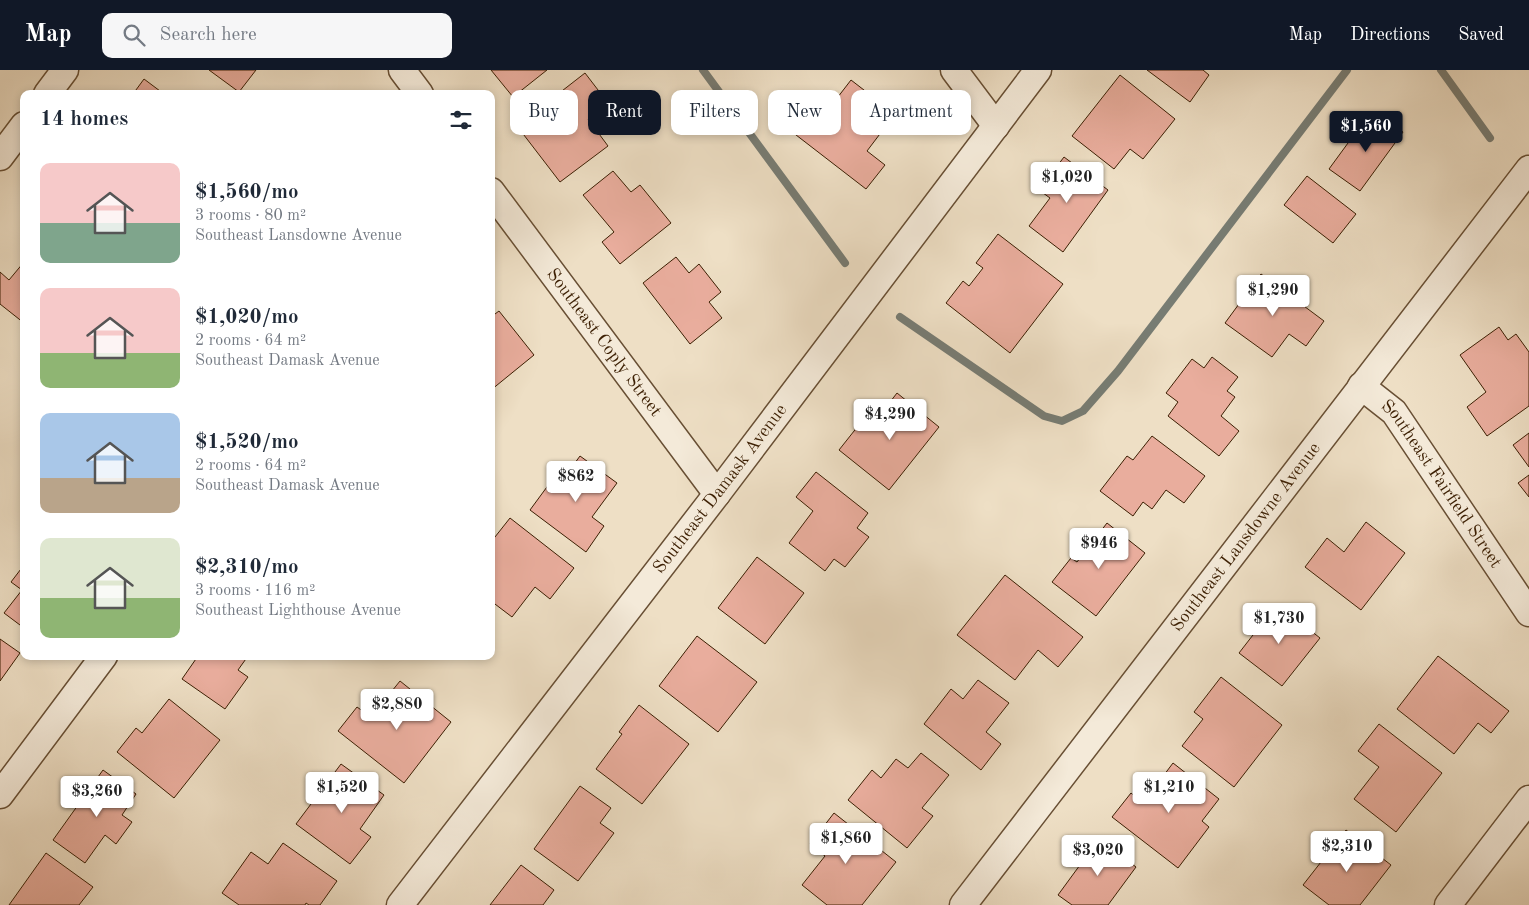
<!DOCTYPE html>
<html lang="en">
<head>
<meta charset="utf-8">
<style>
	body { margin:0; font-family:"Old Standard TT",serif; background:#f6f6f7; color:#1f2937; height:100vh; display:flex; flex-direction:column; font-size:19px; white-space:nowrap }
	* { box-sizing:border-box; margin:0 }
	p { font-size:16px; color:#747a83 }
	.icon { flex:none; width:28px; height:28px; fill:none; stroke:currentColor; stroke-width:2; stroke-linecap:round; stroke-linejoin:round }
	.map { position:relative; flex:1; overflow:hidden }
	.panel { position:absolute; left:20px; top:20px; width:475px; height:570px; display:flex; flex-direction:column; background:#fff; border-radius:10px; box-shadow:0 2px 8px #0003 }
	.panel>* { flex:none }
	.hud { position:absolute; left:510px; top:20px; width:475px; height:45px; display:flex; gap:10px }
	.price { position:absolute; translate:-50% -42px; padding:0 11px; border-radius:5px; background:#fff; color:#222; font-size:16px; line-height:32px; filter:drop-shadow(0 1px 2px #0008) }
	.price::after { content:''; position:absolute; left:50%; top:30px; width:15px; height:11px; margin-left:-8px; background:inherit; clip-path:polygon(0 0,100% 0,50% 100%) }
	.price.current { background:#111827; color:#fff }
	ul { padding:0; list-style:none }
	li { display:flex; align-items:center; gap:15px; height:125px; padding:0 20px }
	li span { display:grid; place-items:center; flex:none; width:140px; height:100px; border-radius:10px; color:#555 }
	li>.icon { margin-inline-start:auto }
	span .icon { width:60px; height:60px; fill:#fffc; stroke-width:1 }
	li b { font-size:21px }
	h2 { display:flex; justify-content:space-between; align-items:center; height:60px; padding:0 20px; font-size:21px }
	.pill { padding:0 18px; border-radius:10px; background:#fff; box-shadow:0 2px 8px #0003; font-size:18px; line-height:45px }
	.pill.current { background:#111827; color:#fff }
	header { display:flex; align-items:center; gap:30px; box-sizing:border-box; height:70px; padding:0 25px; background:#111827; color:#fff }
	header strong { font-size:24px }
	nav { display:flex; gap:28px; margin-inline-start:auto; font-size:18px }
	.search { width:350px; height:45px; background:#f6f6f7; display:flex; align-items:center; gap:12px; box-sizing:border-box; padding:0 18px; border-radius:10px; color:#747a83; font-size:19px }
	.map>svg:first-child { display:block }
	.lines { fill:none; stroke-linecap:round; stroke-linejoin:round }
	.stream { stroke:#777c73; stroke-width:8 }
	.building { fill:#e9ad9d; stroke:#3c1f03 }
	.street-casing { stroke:#684f34; stroke-width:29 }
	.street { stroke:#f4ead9; stroke-width:26 }
	.labels { text-anchor:middle; dominant-baseline:central; stroke-width:4; stroke-linejoin:round; paint-order:stroke }
	.street-label { font-size:18px; fill:#3c1f03; stroke:#f4ead9 }
</style>
</head>
<body>
<header>
<strong>Map</strong>
<div class="search"><svg class="icon" aria-label="search" viewBox="0 0 24 24"><circle cx="10" cy="10" r="6"/><path d="M15 15l6 6"/></svg>Search here</div>
<nav><a>Map</a><a>Directions</a><a>Saved</a></nav>
</header>
<div class="map">
<svg width="1529" height="835" viewBox="0 0 1529 835">
	<rect width="100%" height="100%" fill="#eedfc5"/>
	<filter id="stains"><feTurbulence type="fractalNoise" baseFrequency=".004" numOctaves="4"/><feColorMatrix values="0 0 0 0 .2 0 0 0 0 .09 0 0 0 0 .02 0 0 0 .5 -.17"/></filter>
	<radialGradient id="worn" r=".72"><stop offset=".6" stop-color="#630" stop-opacity="0"/><stop offset="1" stop-color="#630" stop-opacity=".3"/></radialGradient>
	<g class="lines">
		<!-- stream -->
		<g class="stream">
			<path d="M703 0 845 193"/>
			<path d="M1441 0 1490 68"/>
			<path d="M900 247 1044 346 1062 351 1083 341 1118 301 1347 0"/>
		</g>
	</g>
	<!-- building -->
	<g class="building">
		<path d="M209 0H256L239 22Z"/>
		<path d="M491 0H547L513 27Z"/>
		<path d="M1147 0H1203L1209 5 1190 32Z"/>
		<path d="M585 3 608 33 588 49 608 76 560 112 517 56Z"/>
		<path d="M1120 5 1175 49 1143 89 1130 79 1114 99 1072 66Z"/>
		<path d="M144 9 164 24H133Z"/>
		<path d="M851 10 895 44 867 81 885 95 866 119 787 58 807 31 824 45Z"/>
		<path d="M1381 46 1403 62 1360 121 1329 99 1359 58 1368 64Z"/>
		<path d="M1064 87 1108 120 1063 182 1029 156 1050 128 1039 120Z"/>
		<path d="M613 101 631 122 640 115 671 153 620 194 602 172 614 162 583 125Z"/>
		<path d="M1307 106 1356 144 1333 173 1284 135Z"/>
		<path d="M998 164 1063 214 1010 283 946 233 963 211 969 216 983 198 976 193Z"/>
		<path d="M676 187 689 203 699 194 721 222 709 232 722 248 690 274 643 213Z"/>
		<path d="M24 192V253L0 234V202L9 210Z"/>
		<path d="M1261 204 1324 251 1306 276 1289 264 1272 287 1225 253Z"/>
		<path d="M499 241 534 285 491 320V247Z"/>
		<path d="M1499 257 1508 270 1516 264 1529 282V336L1487 366 1467 337 1486 322 1460 285Z"/>
		<path d="M1212 287 1238 307 1227 321 1235 327 1221 346 1239 361 1219 386 1168 346 1178 332 1166 323 1192 289 1204 298Z"/>
		<path d="M897 323 939 357 889 420 839 380 862 351 870 358Z"/>
		<path d="M1529 363V397L1513 375Z"/>
		<path d="M1152 366 1205 406 1184 433 1166 420 1152 439 1143 432 1133 446 1100 421 1127 386 1133 390Z"/>
		<path d="M580 386 617 413 592 447 604 456 586 482 530 440 555 406 561 412Z"/>
		<path d="M816 402 868 443 857 458 869 467 845 497 834 489 825 501 789 473 813 441 796 427Z"/>
		<path d="M1529 405V427L1518 413Z"/>
		<path d="M510 448 574 498 550 529 535 517 512 547 491 531V472Z"/>
		<path d="M1366 452 1405 483 1361 540 1305 497 1327 468 1344 482Z"/>
		<path d="M1107 453 1145 483 1096 546 1052 512 1071 488 1077 492Z"/>
		<path d="M757 487 804 523 765 574 718 538Z"/>
		<path d="M24 495V558L4 543 22 520 11 512Z"/>
		<path d="M1005 505 1083 567 1058 597 1038 580 1015 610 957 565Z"/>
		<path d="M1277 534 1320 568 1282 616 1239 583Z"/>
		<path d="M697 566 757 612 718 662 659 616Z"/>
		<path d="M0 569 20 583 0 611Z"/>
		<path d="M198 586H248L238 600 248 607 225 639 182 609Z"/>
		<path d="M1438 586 1509 641 1491 663 1478 653 1454 684 1397 639Z"/>
		<path d="M1221 607 1282 655 1234 717 1182 676 1203 649 1194 642Z"/>
		<path d="M978 610 1009 633 986 662 1001 674 981 700 924 654 951 619 963 629Z"/>
		<path d="M400 611 451 652 404 713 338 661 357 637 371 647Z"/>
		<path d="M169 629 220 670 174 728 117 682 136 658 142 663Z"/>
		<path d="M639 635 689 674 642 734 596 699 622 664 619 662Z"/>
		<path d="M1379 654 1442 703 1396 762 1354 729 1379 697 1358 681Z"/>
		<path d="M921 683 949 705 922 738 933 746 907 778 848 730 872 700 881 708 896 689 908 698Z"/>
		<path d="M1173 693 1219 729 1202 751 1209 757 1178 798 1112 747 1131 723 1137 728 1151 709 1158 713Z"/>
		<path d="M341 694 384 725 360 759 371 767 350 794 296 754Z"/>
		<path d="M103 700 136 724 122 745 132 752 116 774 105 765 85 793 53 770Z"/>
		<path d="M580 716 611 738 600 753 614 763 578 811 534 779Z"/>
		<path d="M834 743 896 792 862 835H827L802 815 825 786 810 774Z"/>
		<path d="M1346 760 1391 795 1360 835H1329L1303 815Z"/>
		<path d="M1099 769 1136 797 1108 835H1072L1058 825Z"/>
		<path d="M283 773 337 811 320 835H309L306 833 305 835H239L222 823 251 782 268 794Z"/>
		<path d="M46 783 93 817 79 835H9Z"/>
		<path d="M521 795 554 820 543 835H490Z"/>
	</g>
	<g class="lines">
		<defs>
			<g id="street">
				<path d="M402 0 420 24"/>
				<path d="M954 0 996 56"/>
				<path d="M47 24 65 0"/>
				<path d="M0 87 24 55"/>
				<path id="s1" d="M491 121 717 424"/>
				<path id="s2" d="M1361 316 1394 342 1529 543"/>
				<path d="M0 725 104 586"/>
				<path id="s3" d="M400 835 717 424 1038 0"/>
				<path id="s4" d="M963 835 1529 99"/>
				<path d="M1448 835 1529 729"/>
			</g>
		</defs>
		<!-- street casing -->
		<use href="#street" class="street-casing"/>
		<!-- street -->
		<use href="#street" class="street"/>
	</g>
	<g class="labels">
		<!-- street labels -->
		<g class="street-label">
			<text stroke="none"><textPath href="#s1" startOffset="189">Southeast Coply Street</textPath></text>
			<text stroke="none"><textPath href="#s2" startOffset="128">Southeast Fairfield Street</textPath></text>
			<text stroke="none"><textPath href="#s3" startOffset="525">Southeast Damask Avenue</textPath></text>
			<text stroke="none"><textPath href="#s4" startOffset="464">Southeast Lansdowne Avenue</textPath></text>
		</g>
	</g>
	<rect width="100%" height="100%" filter="url(#stains)"/>
	<rect width="100%" height="100%" fill="url(#worn)"/>
</svg>
<b class="price current" style="left:1366px;top:83px">$1,560</b>
<b class="price" style="left:1067px;top:134px">$1,020</b>
<b class="price" style="left:1273px;top:247px">$1,290</b>
<b class="price" style="left:890px;top:371px">$4,290</b>
<b class="price" style="left:576px;top:433px">$862</b>
<b class="price" style="left:1099px;top:500px">$946</b>
<b class="price" style="left:1279px;top:575px">$1,730</b>
<b class="price" style="left:397px;top:661px">$2,880</b>
<b class="price" style="left:342px;top:744px">$1,520</b>
<b class="price" style="left:1169px;top:744px">$1,210</b>
<b class="price" style="left:97px;top:748px">$3,260</b>
<b class="price" style="left:846px;top:795px">$1,860</b>
<b class="price" style="left:1347px;top:803px">$2,310</b>
<b class="price" style="left:1098px;top:807px">$3,020</b>
<div class="hud">
<a class="pill">Buy</a>
<a class="pill current">Rent</a>
<a class="pill">Filters</a>
<a class="pill">New</a>
<a class="pill">Apartment</a>
</div>
<section class="panel">
<h2>14 homes<svg class="icon" aria-label="filters" viewBox="0 0 24 24"><path d="M4 7h16M4 17h16"/><circle cx="9" cy="7" r="2"/><circle cx="15" cy="17" r="2"/></svg></h2>
<ul>
<li><span style="background:linear-gradient(#f6c9c9 60%,#7fa58c 0)"><svg class="icon" aria-label="home" viewBox="0 0 24 24"><path d="M3 11l9-7 9 7M6 9v11h12V9"/></svg></span><div><b>$1,560/mo</b><p>3 rooms · 80 m²</p><p>Southeast Lansdowne Avenue</p></div></li>
<li><span style="background:linear-gradient(#f6c9c9 65%,#8fb573 0)"><svg class="icon" aria-label="home" viewBox="0 0 24 24"><path d="M3 11l9-7 9 7M6 9v11h12V9"/></svg></span><div><b>$1,020/mo</b><p>2 rooms · 64 m²</p><p>Southeast Damask Avenue</p></div></li>
<li><span style="background:linear-gradient(#a9c7e8 65%,#b9a48a 0)"><svg class="icon" aria-label="home" viewBox="0 0 24 24"><path d="M3 11l9-7 9 7M6 9v11h12V9"/></svg></span><div><b>$1,520/mo</b><p>2 rooms · 64 m²</p><p>Southeast Damask Avenue</p></div></li>
<li><span style="background:linear-gradient(#dfe7d0 60%,#8fb573 0)"><svg class="icon" aria-label="home" viewBox="0 0 24 24"><path d="M3 11l9-7 9 7M6 9v11h12V9"/></svg></span><div><b>$2,310/mo</b><p>3 rooms · 116 m²</p><p>Southeast Lighthouse Avenue</p></div></li>
</ul>
</section>
</div>
</body>
</html>
